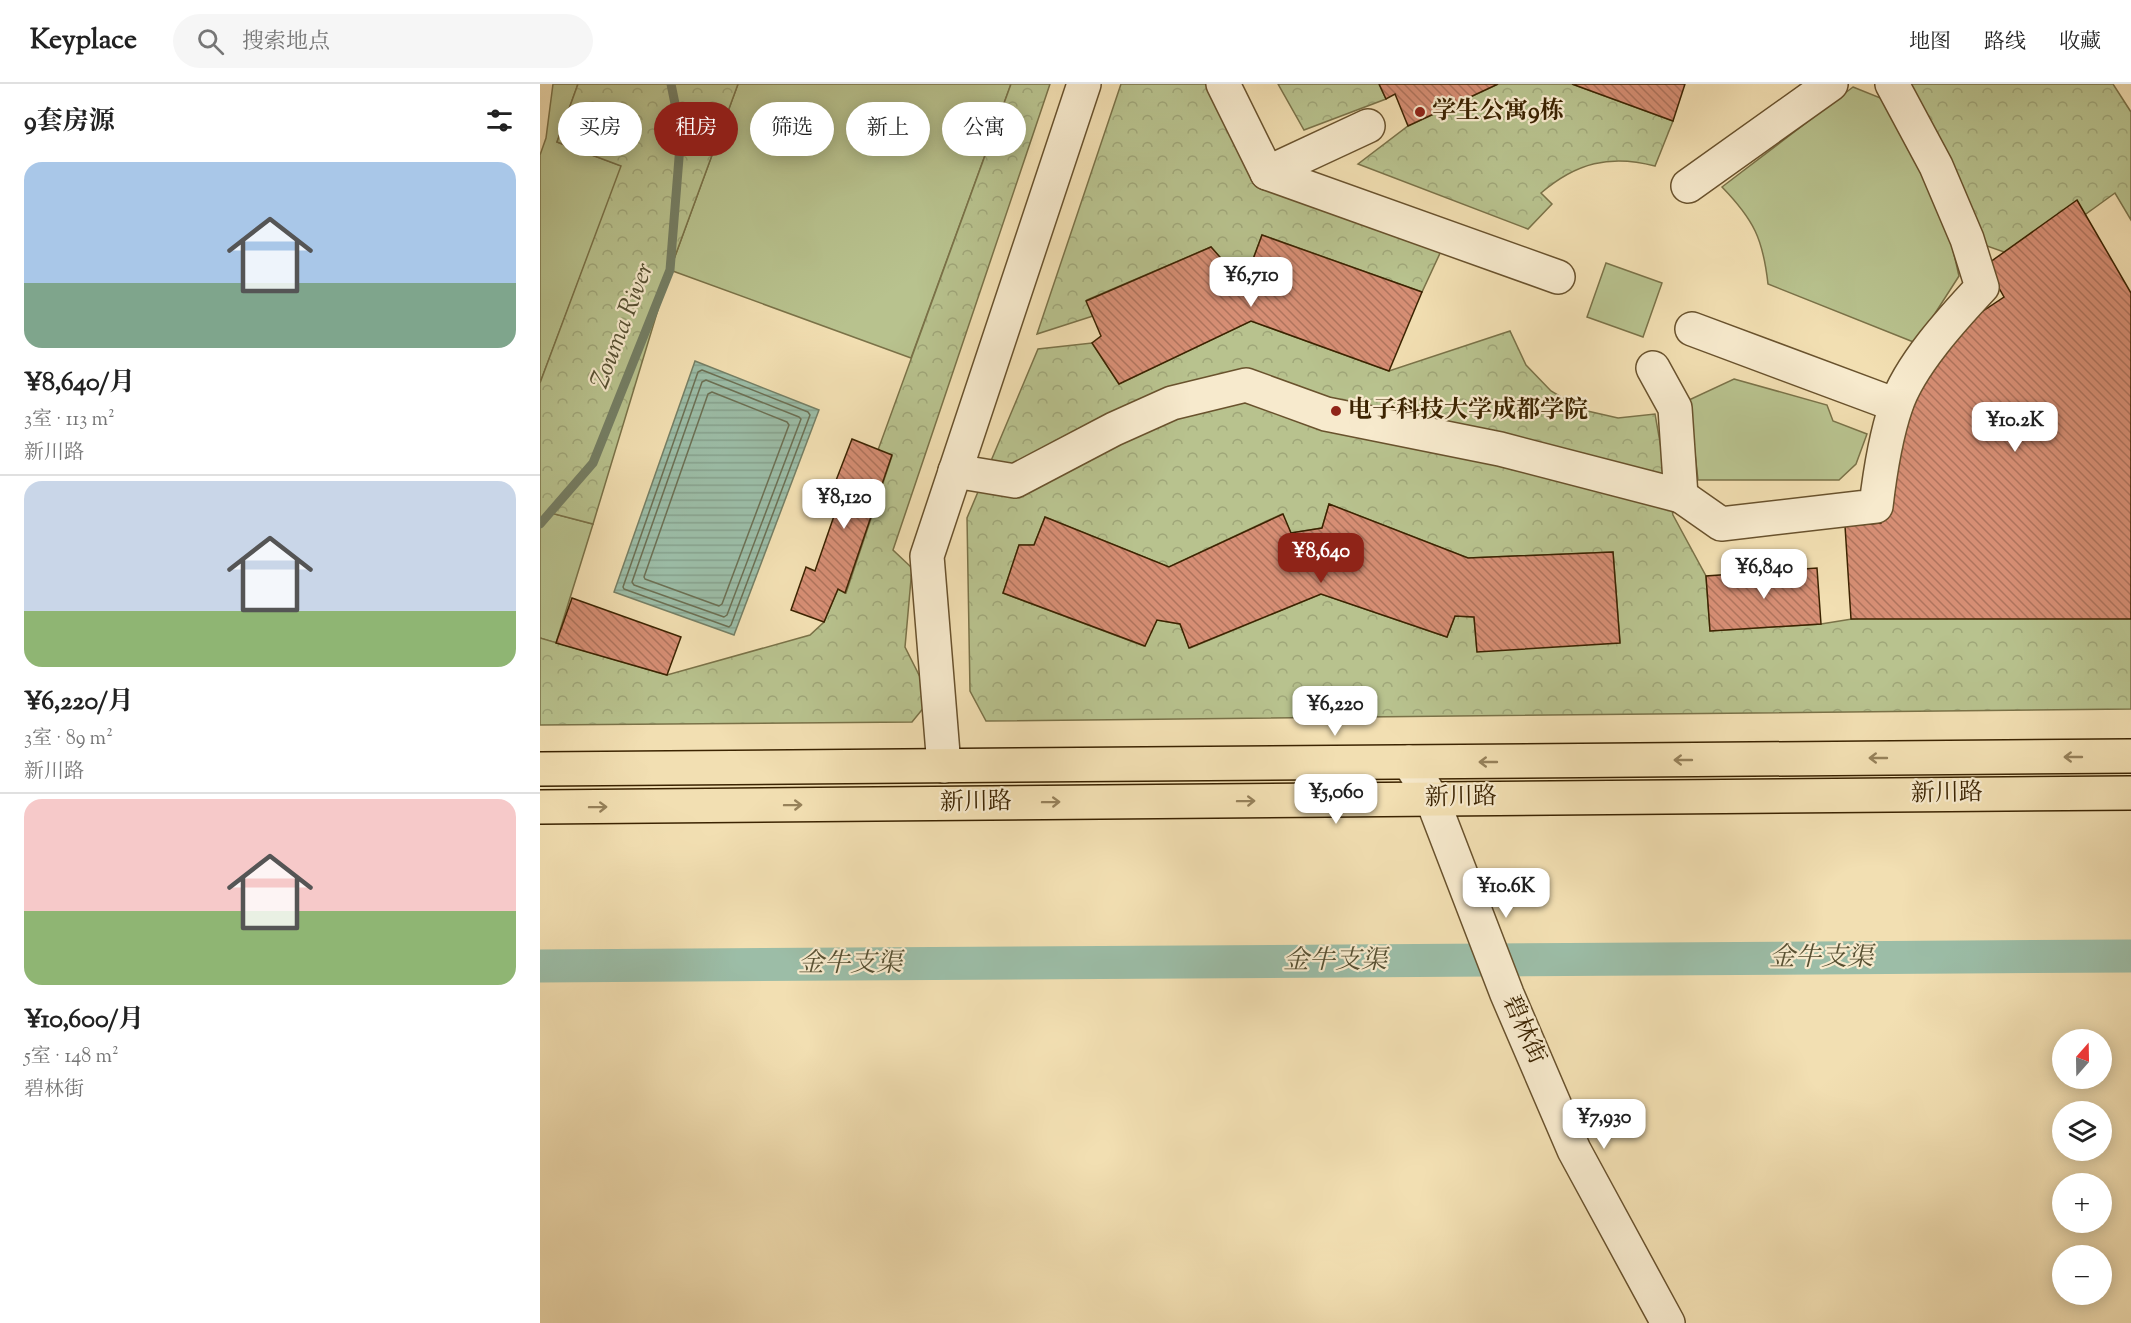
<!DOCTYPE html>
<html lang="zh">
<head>
<meta charset="utf-8">
<style>
	body { margin:0; font-family:"Sorts Mill Goudy","Noto Serif SC",serif; background:#f6f6f6; color:#222; height:100vh; display:flex; flex-direction:column; font-size:22px; white-space:nowrap }
	* { box-sizing:border-box; margin:0 }
	p { font-size:20px; color:#767676 }
	.icon { flex:none; width:33px; height:33px; fill:none; stroke:currentColor; stroke-width:2; stroke-linecap:round; stroke-linejoin:round }
	.map { position:relative; flex:1; overflow:hidden }
	.drawer { display:flex; flex-direction:column; background:#fff; width:540px }
	.drawer>* { flex:none }
	.top-card { position:absolute; left:18px; top:18px; width:570px; height:54px; display:flex; gap:12px }
	.needle { width:39px; rotate:20deg }
	.controls { position:absolute; left:1512px; top:945px; display:grid; gap:12px }
	.controls a { display:grid; place-items:center; width:60px; height:60px; border-radius:50%; background:#fff; box-shadow:0 3px 15px #0003; font-size:30px }
	.price { position:absolute; translate:-50% -51px; padding:0 14px; border-radius:12px; background:#fff; color:#222; font-size:20px; line-height:39px; filter:drop-shadow(0 2px 3px #0008) }
	.price::after { content:''; position:absolute; left:50%; top:36px; width:18px; height:14px; margin-left:-9px; background:inherit; clip-path:polygon(0 0,100% 0,50% 100%) }
	.price.active { background:#8f2418; color:#fff }
	ul { padding:0; list-style:none }
	li { display:grid; align-content:center; gap:12px; height:318px; padding:0 24px }
	li+li { border-top:2px solid #e0e0e0 }
	li span { display:grid; place-items:center; height:186px; border-radius:18px; color:#555 }
	li>.icon { margin-inline-start:auto }
	span .icon { width:108px; height:108px; fill:#fffc; stroke-width:1 }
	li b { font-size:26px }
	h2 { display:flex; justify-content:space-between; align-items:center; height:72px; padding:0 24px; font-size:26px }
	.pill { padding:0 21px; border-radius:27px; background:#fff; box-shadow:0 3px 15px #0003; font-size:21px; line-height:54px }
	.pill.active { background:#8f2418; color:#fff }
	header { display:flex; align-items:center; gap:36px; box-sizing:border-box; height:84px; padding:0 30px; background:#fff; border-bottom:2px solid #e0e0e0 }
	header strong { font-size:28px }
	nav { display:flex; gap:33px; margin-inline-start:auto; font-size:21px }
	.search { width:420px; height:54px; background:#f6f6f6; display:flex; align-items:center; gap:15px; box-sizing:border-box; padding:0 21px; border-radius:33px; color:#767676; font-size:22px }
	main { display:flex; flex:1; min-height:0 }
	.map>svg:first-child { display:block }
	.green { fill:#b8c28e; stroke:#7a7248; stroke-width:1.5 }
	.forest { fill:url(#forest-crowns); stroke:#7a7248; stroke-width:1.5; fill-rule:evenodd }
	.water { fill:url(#water-rules); stroke:#757f65; stroke-width:1.5 }
	.lines { fill:none; stroke-linecap:round; stroke-linejoin:round }
	.shore { stroke:#6c7054; stroke-width:1.5 }
	.stream { stroke:#757f65; stroke-width:9 }
	.canal { stroke:#9cbda7; stroke-width:33 }
	.building { fill:url(#building-back-hatch); stroke:#3b2301; stroke-width:1.5 }
	.minor-casing { stroke:#69522d; stroke-width:36 }
	.major-casing { stroke:#3b2301; stroke-width:36 }
	.minor { stroke:#f7eacd; stroke-width:33 }
	.major { stroke:#f2dfb2; stroke-width:33 }
	.oneway { stroke:#96815a }
	.poi-dot { fill:#8f2418; stroke:#f7eacd; stroke-width:2 }
	.labels { text-anchor:middle; dominant-baseline:central; stroke-width:4.5; stroke-linejoin:round; paint-order:stroke }
	.poi-label { font-size:24px; font-weight:bold; fill:#3b2301; stroke:#f7eacd; text-anchor:start }
	.street-label { font-size:24px; fill:#3b2301; stroke:#f7eacd }
	.water-label { font-size:26px; font-style:italic; fill:#585133; stroke:#f7eacd }
</style>
</head>
<body>
<header>
<strong>Keyplace</strong>
<div class="search"><svg class="icon" aria-label="search" viewBox="0 0 24 24"><circle cx="10" cy="10" r="6"/><path d="M15 15l6 6"/></svg>搜索地点</div>
<nav><a>地图</a><a>路线</a><a>收藏</a></nav>
</header>
<main>
<section class="drawer">
<h2>9套房源<svg class="icon" aria-label="filters" viewBox="0 0 24 24"><path d="M4 7h16M4 17h16"/><circle cx="9" cy="7" r="2"/><circle cx="15" cy="17" r="2"/></svg></h2>
<ul>
<li><span style="background:linear-gradient(#a9c7e8 65%,#7fa58c 0)"><svg class="icon" aria-label="home" viewBox="0 0 24 24"><path d="M3 11l9-7 9 7M6 9v11h12V9"/></svg></span><div><b>¥8,640/月</b><p>3室 · 113 m²</p><p>新川路</p></div></li>
<li><span style="background:linear-gradient(#c9d6e8 70%,#8fb573 0)"><svg class="icon" aria-label="home" viewBox="0 0 24 24"><path d="M3 11l9-7 9 7M6 9v11h12V9"/></svg></span><div><b>¥6,220/月</b><p>3室 · 89 m²</p><p>新川路</p></div></li>
<li><span style="background:linear-gradient(#f6c9c9 60%,#8fb573 0)"><svg class="icon" aria-label="home" viewBox="0 0 24 24"><path d="M3 11l9-7 9 7M6 9v11h12V9"/></svg></span><div><b>¥10,600/月</b><p>5室 · 148 m²</p><p>碧林街</p></div></li>
</ul>
</section>
<div class="map">
<svg width="1591" height="1239" viewBox="0 0 1591 1239">
	<defs>
		<pattern id="forest-crowns" width="20" height="18" patternUnits="userSpaceOnUse" patternTransform="scale(1.5)"><rect width="20" height="18" fill="#b8c28e"/><path d="M2 6a3 3 0 1 1 6 0M12 15a3 3 0 1 1 6 0" fill="none" stroke="#9fa679"/></pattern>
		<pattern id="water-rules" width="6" height="5" patternUnits="userSpaceOnUse" patternTransform="scale(1.5)"><rect width="6" height="5" fill="#9cbda7"/><path d="M0 2.5h6" fill="none" stroke="#87a28e"/></pattern>
		<pattern id="building-back-hatch" width="6" height="6" patternUnits="userSpaceOnUse" patternTransform="scale(1.5)"><rect width="6" height="6" fill="#d68e74"/><path d="M-1 5l2 2M0 0l6 6M5-1l2 2" fill="none" stroke="#af745d"/></pattern>
	</defs>
	<rect width="100%" height="100%" fill="#f2dfb2"/>
	<filter id="stains"><feTurbulence type="fractalNoise" baseFrequency=".00333" numOctaves="4"/><feColorMatrix values="0 0 0 0 .2 0 0 0 0 .09 0 0 0 0 .02 0 0 0 .5 -.17"/></filter>
	<radialGradient id="worn" r=".72"><stop offset=".6" stop-color="#630" stop-opacity="0"/><stop offset="1" stop-color="#630" stop-opacity=".3"/></radialGradient>
	<!-- green -->
	<g class="green">
		<path d="M13 0H38L17 58 82 82 0 299V71L6 54Z"/>
		<path d="M198 0H471L371 274 130 186Z"/>
		<path d="M1313 3 1348 17 1381 83 1411 157 1419 192 1376 259 1228 200C1223 155 1214 136 1182 103Z"/>
		<path d="M1066 179 1122 199 1103 253 1047 233Z"/>
		<path d="M1194 295 1287 321 1293 337 1327 350 1316 380 1299 396H1158L1149 316Z"/>
		<path d="M11 429 53 440 16 559 0 554V440Z"/>
	</g>
	<!-- forest -->
	<g class="forest">
		<path d="M38 0H198L130 186 53 440 11 429 0 440V299L81 82 17 58Z"/>
		<path d="M471 0H510L353 466 372 484 365 563 380 593 385 622 372 638 0 641V554L127 591 270 551 284 538 298 505 306 509 352 372 338 366Z"/>
		<path d="M581 0H683L727 89 908 152 882 208 722 151 712 178 705 174 686 180 671 163 547 216 553 232 497 250Z"/>
		<path d="M738 0H839L846 15 764 46Z"/>
		<path d="M958 0H1032L1133 37 1115 82C1070 70 1036 79 1001 109L1012 120 988 145 818 80 868 42Z"/>
		<path d="M1352 0H1573L1591 28V136L1575 109 1484 175 1427 155Z"/>
		<path d="M711 237 849 287 970 247 986 281 1011 307 1043 326 1078 334 1115 330 1133 431 1166 492 1170 547 1281 540 1349 529H1591V625L446 637 430 607 427 434 498 265 552 259 579 300ZM789 420 928 474 1073 468 1080 558 937 567 934 533 915 532 907 553 781 510 650 564 640 540 617 536 604 562 463 509 479 461H494L505 433 629 483 742 430 751 449 782 444Z"/>
	</g>
	<!-- water -->
	<path class="water" d="M155 277 279 326 194 551 74 508Z"/>
	<g class="lines">
		<!-- shore -->
		<g class="shore">
			<path d="M162 286 268 328 270 331 191 541 189 543 84 505 83 503 158 288Z"/>
			<path d="M166 296 259 333 261 335 187 531 184 533 94 501 92 498 162 298Z"/>
			<path d="M172 308 247 338 249 341 182 520 179 522 105 495 104 493 168 310Z"/>
		</g>
		<!-- stream -->
		<path class="stream" d="M0 440 53 379 130 186 141 49 131 0"/>
		<!-- canal -->
		<path class="canal" d="M0 882 1591 872"/>
	</g>
	<!-- building -->
	<g class="building">
		<path d="M839 0H958L868 42 855 10 846 15Z"/>
		<path d="M1032 0H1145L1133 37Z"/>
		<path d="M1537 116 1591 209V535H1311L1305 442 1341 439 1347 387 1369 311 1428 237 1464 213 1446 181Z"/>
		<path d="M722 151 882 208 849 287 711 237 579 300 552 259 561 252 546 217 671 163 686 180 706 174 712 178Z"/>
		<path d="M312 355 352 371 305 509 298 505 284 538 251 526 266 483 275 487 304 403 295 399Z"/>
		<path d="M789 420 928 474 1073 468 1080 559 937 568 934 533 915 532 907 553 781 510 649 564 640 540 617 536 605 562 463 509 479 461H494L505 433 629 483 743 430 751 449 782 444Z"/>
		<path d="M1277 484 1281 540 1170 547 1166 492Z"/>
		<path d="M32 514 141 553 127 591 16 559Z"/>
	</g>
	<g class="lines">
		<defs>
			<g id="minor">
				<path d="M683 0 727 89 1018 193"/>
				<path d="M727 89 828 42"/>
				<path d="M1148 102 1291 0"/>
				<path d="M1152 245 1356 321"/>
				<path d="M415 387 475 397 574 345 632 319 706 301 786 330 960 365 1141 412 1135 324 1113 284"/>
				<path d="M1141 412 1181 440 1336 422C1340 388 1345 354 1356 322 1369 282 1413 234 1442 203L1427 155 1396 82 1352 0"/>
				<path d="M869 678 892 715 967 910 1034 1066 1128 1239"/>
				<path d="M404 682 387 472 544 0"/>
			</g>
			<g id="major">
				<path d="M0 685 1591 672"/>
				<path d="M0 723 1591 709"/>
			</g>
		</defs>
		<!-- minor casing -->
		<use href="#minor" class="minor-casing"/>
		<!-- major casing -->
		<use href="#major" class="major-casing"/>
		<!-- minor -->
		<use href="#minor" class="minor"/>
		<!-- major -->
		<use href="#major" class="major"/>
	</g>
	<!-- one-way arrows -->
	<defs><path id="oneway-shaft" d="M-6 0H5M1.5-3L5.5 0L1.5 3" fill="none" stroke-width="1.6" stroke-linecap="round" stroke-linejoin="round" transform="scale(1.5)"/></defs>
	<g class="oneway">
		<use href="#oneway-shaft" transform="translate(1533 673) rotate(180)"/>
		<use href="#oneway-shaft" transform="translate(1338 674) rotate(180)"/>
		<use href="#oneway-shaft" transform="translate(1143 676) rotate(180)"/>
		<use href="#oneway-shaft" transform="translate(948 678) rotate(180)"/>
		<use href="#oneway-shaft" transform="translate(706 717) rotate(-1)"/>
		<use href="#oneway-shaft" transform="translate(511 718) rotate(-1)"/>
		<use href="#oneway-shaft" transform="translate(253 721) rotate(-1)"/>
		<use href="#oneway-shaft" transform="translate(58 723) rotate(-1)"/>
	</g>
	<!-- markers -->
	<g class="poi-dot">
		<circle cx="880" cy="28" r="6"/>
		<circle cx="796" cy="327" r="6"/>
	</g>
	<g class="labels">
		<!-- poi labels -->
		<g class="poi-label">
			<text x="892" y="28">学生公寓9栋</text>
			<text x="808" y="327">电子科技大学成都学院</text>
		</g>
		<!-- street labels -->
		<g class="street-label">
			<text transform="translate(1407 710) rotate(-1)">新川路</text>
			<text transform="translate(921 714) rotate(-1)">新川路</text>
			<text transform="translate(436 719) rotate(-1)">新川路</text>
			<text transform="translate(983 946) rotate(66)">碧林街</text>
		</g>
		<!-- water labels -->
		<g class="water-label">
			<text transform="translate(83 242) rotate(-69)">Zouma River</text>
			<text x="1281" y="874">金牛支渠</text>
			<text x="795" y="877">金牛支渠</text>
			<text x="310" y="880">金牛支渠</text>
		</g>
	</g>
	<rect width="100%" height="100%" filter="url(#stains)"/>
	<rect width="100%" height="100%" fill="url(#worn)"/>
</svg>
<div class="controls">
<a><svg class="needle" viewBox="-14 -14 28 28"><path d="M0-13l5 13h-10z" fill="#e53935"/><path d="M0 13l5-13h-10z" fill="#767676"/></svg></a>
<a><svg class="icon" aria-label="layers" viewBox="0 0 24 24"><path d="M12 4l9 5-9 5-9-5zM3 14l9 5 9-5"/></svg></a>
<a>+</a>
<a>−</a>
</div>
<b class="price" style="left:711px;top:224px">¥6,710</b>
<b class="price" style="left:1475px;top:369px">¥10.2K</b>
<b class="price" style="left:304px;top:446px">¥8,120</b>
<b class="price active" style="left:781px;top:500px">¥8,640</b>
<b class="price" style="left:1224px;top:516px">¥6,840</b>
<b class="price" style="left:795px;top:653px">¥6,220</b>
<b class="price" style="left:796px;top:741px">¥5,060</b>
<b class="price" style="left:966px;top:835px">¥10.6K</b>
<b class="price" style="left:1064px;top:1066px">¥7,930</b>
<div class="top-card">
<a class="pill">买房</a>
<a class="pill active">租房</a>
<a class="pill">筛选</a>
<a class="pill">新上</a>
<a class="pill">公寓</a>
</div>
</div>
</main>
</body>
</html>
